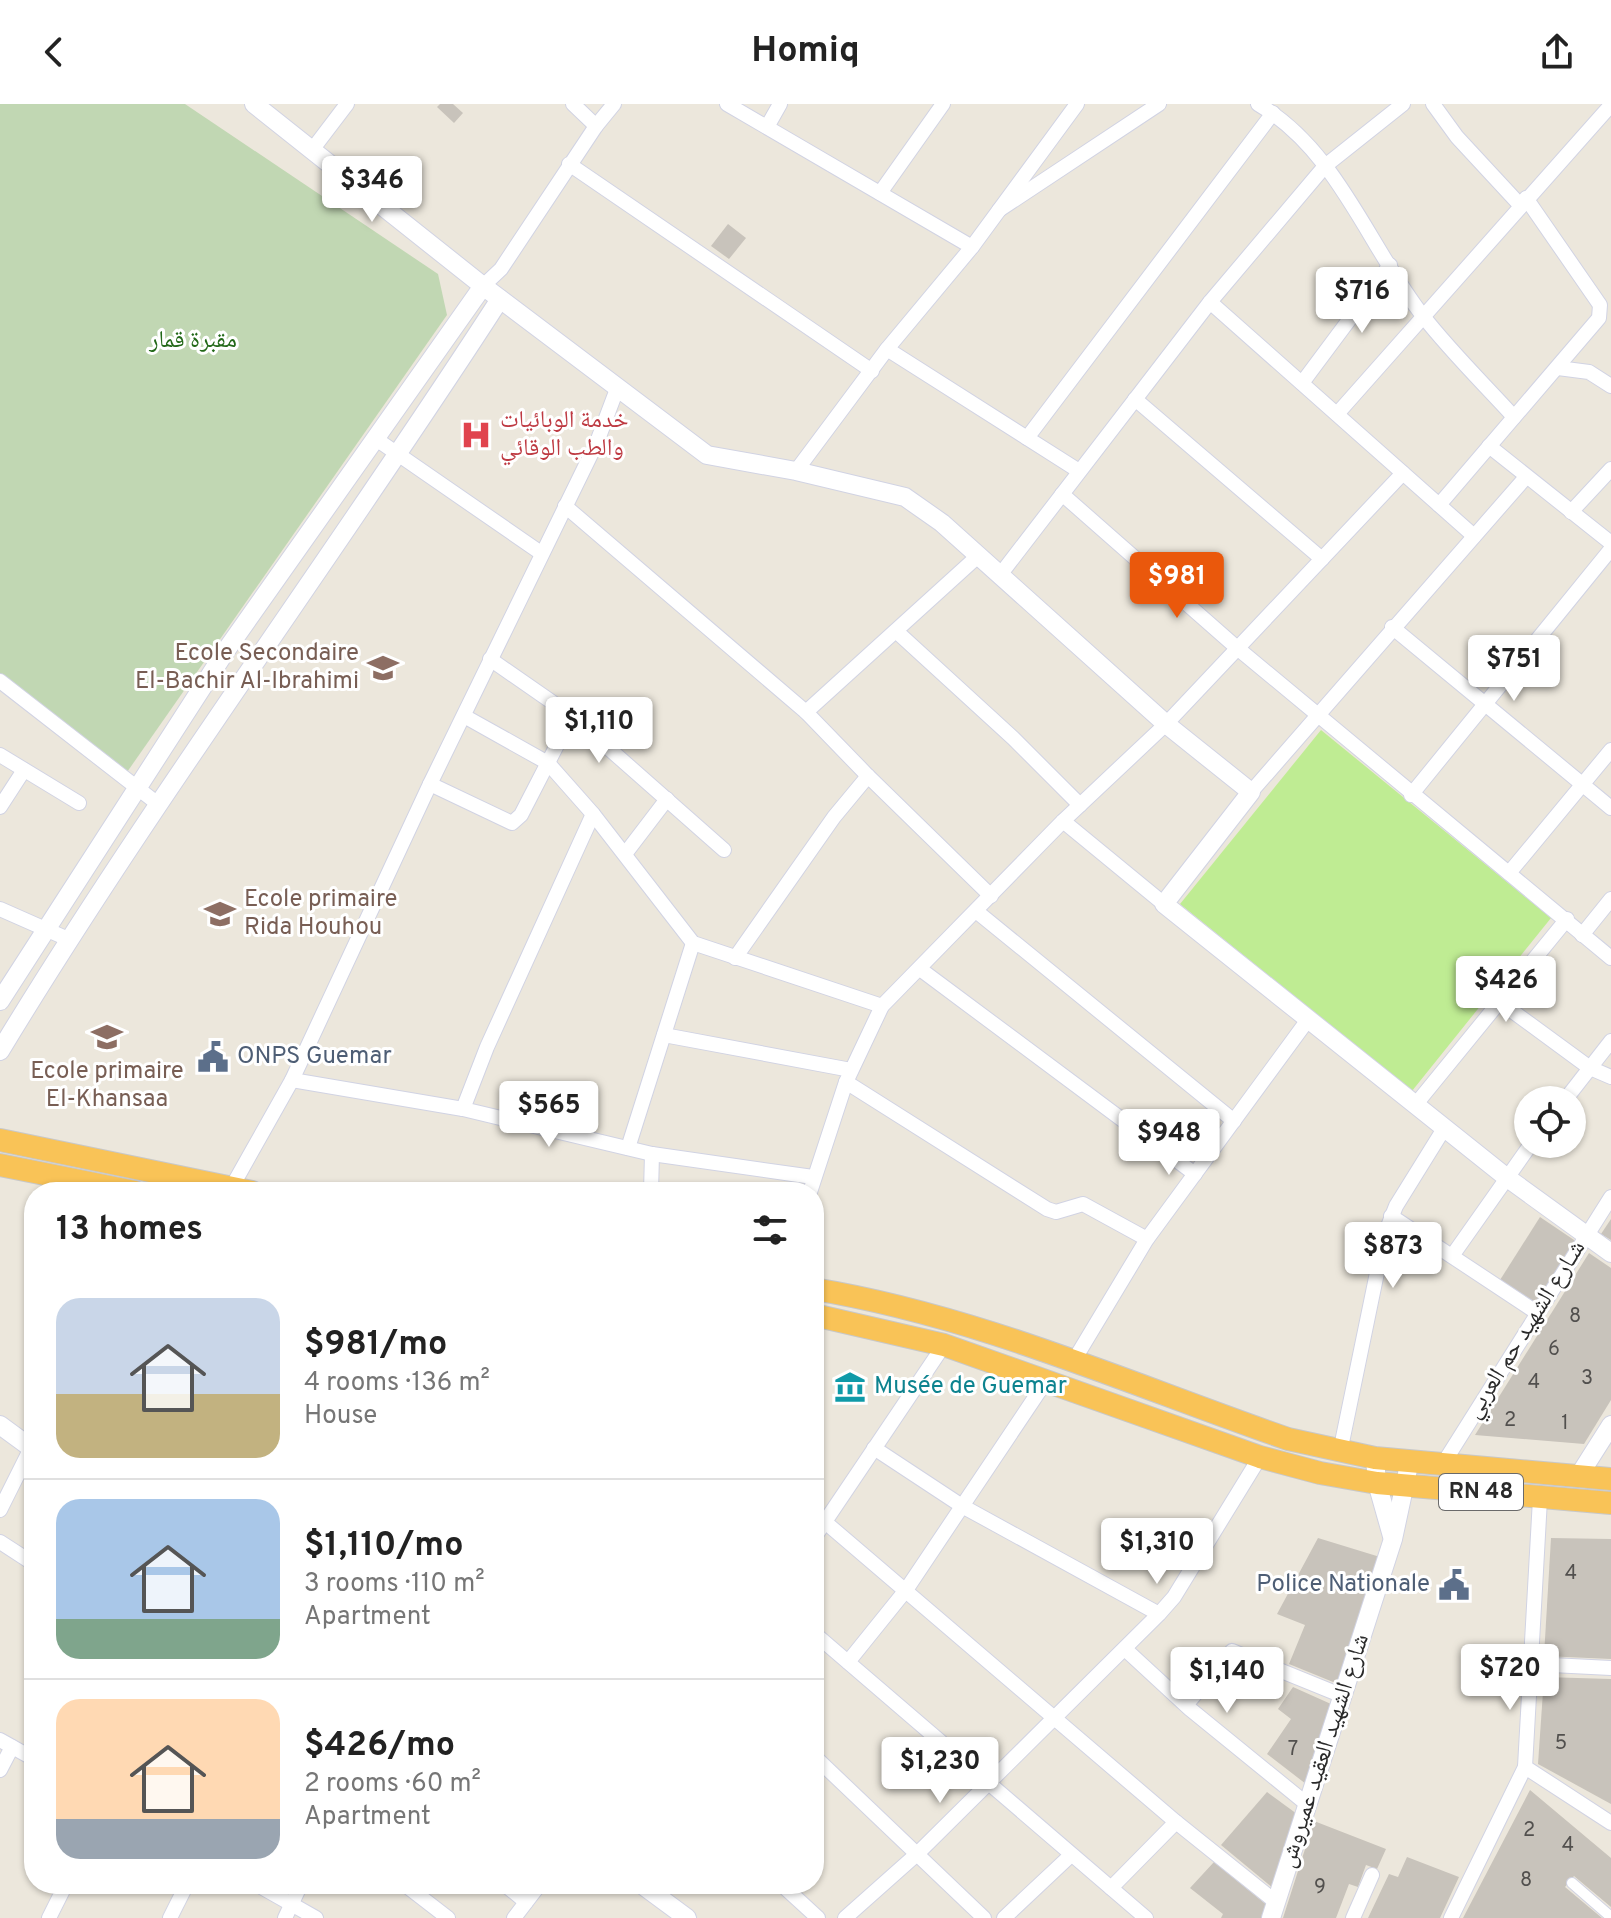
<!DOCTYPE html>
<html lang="en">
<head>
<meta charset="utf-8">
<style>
	body { margin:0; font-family:Overpass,"Noto Naskh Arabic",sans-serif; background:#f6f6f6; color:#222; height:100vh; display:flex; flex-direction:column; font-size:30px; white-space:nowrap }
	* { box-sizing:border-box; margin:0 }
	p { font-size:26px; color:#767676 }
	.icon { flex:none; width:44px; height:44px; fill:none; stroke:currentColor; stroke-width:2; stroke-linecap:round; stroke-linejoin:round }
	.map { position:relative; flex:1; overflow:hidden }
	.sheet { position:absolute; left:24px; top:1078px; width:800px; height:712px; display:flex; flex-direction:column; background:#fff; border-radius:32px; box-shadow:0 2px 6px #0004 }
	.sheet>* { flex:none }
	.fabs { position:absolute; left:1514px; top:982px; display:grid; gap:16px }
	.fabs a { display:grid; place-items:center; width:72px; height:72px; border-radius:50%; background:#fff; box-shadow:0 2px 6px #0004; font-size:40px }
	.price { position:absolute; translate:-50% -68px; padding:0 18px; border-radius:8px; background:#fff; color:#222; font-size:26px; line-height:52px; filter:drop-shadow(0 2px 4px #0008) }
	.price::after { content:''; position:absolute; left:50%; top:48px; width:24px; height:18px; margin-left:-12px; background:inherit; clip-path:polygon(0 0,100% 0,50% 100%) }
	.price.active { background:#ea580c; color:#fff }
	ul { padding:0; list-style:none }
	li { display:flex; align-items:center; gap:24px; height:200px; padding:0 32px }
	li+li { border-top:2px solid #e0e0e0 }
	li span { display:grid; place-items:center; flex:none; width:224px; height:160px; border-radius:24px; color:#555 }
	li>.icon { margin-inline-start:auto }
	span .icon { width:96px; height:96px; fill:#fffc; stroke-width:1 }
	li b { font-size:34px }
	h2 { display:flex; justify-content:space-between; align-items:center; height:96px; padding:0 32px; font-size:34px }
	header { display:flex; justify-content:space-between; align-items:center; height:104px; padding:0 32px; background:#fff; font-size:36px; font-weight:700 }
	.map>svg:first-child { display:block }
	.cemetery { fill:#c1d7b3 }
	.pitch { fill:#bfec93 }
	.building { fill:#c8c3bb }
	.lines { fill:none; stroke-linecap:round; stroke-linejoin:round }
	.pedestrian-casing { stroke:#d1d3e3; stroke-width:12 }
	.minor-casing { stroke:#d1d3e3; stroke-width:16 }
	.tertiary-casing { stroke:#d1d3e3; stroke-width:20 }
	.trunk-casing { stroke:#c8c8c8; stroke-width:24 }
	.pedestrian { stroke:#fff; stroke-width:10 }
	.minor { stroke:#fff; stroke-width:14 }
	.tertiary { stroke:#fff; stroke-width:18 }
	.trunk { stroke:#f9c357; stroke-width:22 }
	.labels { text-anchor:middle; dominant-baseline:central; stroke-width:6; stroke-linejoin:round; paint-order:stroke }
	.number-label { font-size:20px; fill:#52504e }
	.shield { fill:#fff; stroke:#6a6a6a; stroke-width:2 }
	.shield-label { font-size:22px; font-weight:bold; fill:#2a2a2a }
	.park-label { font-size:24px; fill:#236919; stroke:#fff }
	.health-label { font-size:24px; fill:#be3a42; stroke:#fff; text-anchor:start }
	.education-label { font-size:24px; fill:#785e54; stroke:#fff; text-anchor:end }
	.service-label { font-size:24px; fill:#4e5e75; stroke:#fff; text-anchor:start }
	.street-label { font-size:24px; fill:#2a2a2a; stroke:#fff }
	.culture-label { font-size:24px; fill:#0d838f; stroke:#fff; text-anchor:start }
</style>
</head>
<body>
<header><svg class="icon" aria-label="back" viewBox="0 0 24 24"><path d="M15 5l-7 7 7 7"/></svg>Homiq<svg class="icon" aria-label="share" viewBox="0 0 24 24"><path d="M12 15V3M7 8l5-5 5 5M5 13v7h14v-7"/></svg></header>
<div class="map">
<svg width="1611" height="1814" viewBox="0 0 1611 1814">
	<rect width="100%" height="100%" fill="#ece7dc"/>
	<!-- cemetery -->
	<path class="cemetery" d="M0 0H185L438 170 447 211 125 671 0 575Z"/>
	<!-- pitch -->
	<path class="pitch" d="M1321 626 1551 814 1412 987 1180 800Z"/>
	<!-- building -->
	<g class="building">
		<path d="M440 0H453L463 9 454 19 437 3Z"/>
		<path d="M728 120 746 134 729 155 711 142Z"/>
		<path d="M1540 1113 1577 1138 1538 1200 1500 1176Z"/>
		<path d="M1611 1115V1136L1601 1130Z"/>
		<path d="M1589 1149 1611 1164V1296L1584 1340 1475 1331Z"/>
		<path d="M1318 1434 1380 1453 1338 1580 1289 1560 1305 1521 1277 1510Z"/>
		<path d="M1551 1434 1611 1435V1555L1544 1552Z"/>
		<path d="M1544 1573 1611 1575V1700L1538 1660Z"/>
		<path d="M1293 1583 1331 1600 1306 1680 1267 1650 1291 1615 1278 1605Z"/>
		<path d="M1530 1686 1611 1754V1803L1574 1772 1565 1783 1602 1814H1463Z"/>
		<path d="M1267 1688 1297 1710 1273 1784 1221 1741Z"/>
		<path d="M1314 1717 1386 1745 1377 1765 1366 1761 1358 1783 1349 1780 1336 1814H1283Z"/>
		<path d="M1407 1753 1459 1773 1440 1814H1368L1389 1770 1398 1773Z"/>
		<path d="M1214 1758 1268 1802 1263 1814H1221L1223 1810 1190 1784Z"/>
	</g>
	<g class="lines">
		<defs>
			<path id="pedestrian" d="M1572 1779 1611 1813"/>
			<g id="minor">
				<path d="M727 0 972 143 887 245 796 367"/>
				<path d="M1258 0C1338 47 1368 142 1423 212 1451 248 1484 280 1514 313"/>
				<path d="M1433 0 1457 33 1520 101"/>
				<path d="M596 22 614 0"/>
				<path d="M767 23 780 0"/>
				<path d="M312 46 347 0"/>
				<path d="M569 60 872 267"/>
				<path d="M880 89 943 0"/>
				<path d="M999 106 1159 0"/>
				<path d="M972 143 1077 0"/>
				<path d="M483 182 501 165 596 22 573 0"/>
				<path d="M1210 198 1474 432"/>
				<path d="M887 245 1079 367"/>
				<path d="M1558 264 1589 268 1611 282"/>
				<path d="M1302 279 1390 161"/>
				<path d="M1135 295 1322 455"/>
				<path d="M1337 310 1611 1"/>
				<path d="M1027 334 1273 9"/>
				<path d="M376 335 541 449"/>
				<path d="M1489 342 1611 439"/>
				<path d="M1062 390 1236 543 1611 854"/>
				<path d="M1439 401 1599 214 1600 201 1526 94"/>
				<path d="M565 402 806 608 868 672"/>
				<path d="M1571 408 1611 365"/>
				<path d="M1000 471 1210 198 1325 62 1403 0"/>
				<path d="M1392 523 1611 704"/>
				<path d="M896 527 1013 634 1080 701"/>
				<path d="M490 555 572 612 724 746"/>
				<path d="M0 577 158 700"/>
				<path d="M806 608 978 452"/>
				<path d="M464 612 548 659 593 710 693 839 882 902"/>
				<path d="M0 651 79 699"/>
				<path d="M430 680 512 719 521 711 572 612"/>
				<path d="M1251 688 1526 373"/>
				<path d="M1411 691 1611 445"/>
				<path d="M0 703 24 666"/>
				<path d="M1063 717 1164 800"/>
				<path d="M625 750 667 695"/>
				<path d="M1509 769 1611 646"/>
				<path d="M0 805 68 835"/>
				<path d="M976 807 1234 1017"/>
				<path d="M1582 831 1611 795"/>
				<path d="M735 854 834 713 868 672 991 792"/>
				<path d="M920 865 1195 1070"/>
				<path d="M1500 898 1590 964 1611 973"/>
				<path d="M664 931 851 966"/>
				<path d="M292 976 463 1005 652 1050 813 1073"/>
				<path d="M846 978 1047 1105 1056 1108 1083 1100 1147 1135"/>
				<path d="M1565 996 1611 937"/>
				<path d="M1416 1000 1567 815"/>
				<path d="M463 1005 487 943 593 710"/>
				<path d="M628 1044 693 839"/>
				<path d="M229 1088 292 976 430 680 597 338 617 285"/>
				<path d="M651 1088 652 1050"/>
				<path d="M810 1088 846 978 882 902 1063 717 1166 620 1403 369"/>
				<path d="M1391 1112 1536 1208"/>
				<path d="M1452 1152 1531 1040"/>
				<path d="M1073 1258 1147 1135 1307 917"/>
				<path d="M874 1344 962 1402 1159 1510"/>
				<path d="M1340 1348 1385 1130 1396 1102 1445 1023"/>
				<path d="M1443 1360 1611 1093"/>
				<path d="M0 1406 31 1344"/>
				<path d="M825 1418 1176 1718 1277 1799"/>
				<path d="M814 1434 944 1241"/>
				<path d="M0 1438 34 1460"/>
				<path d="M814 1529 1146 1814"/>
				<path d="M1125 1545 1190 1605 1308 1701"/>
				<path d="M848 1558 906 1486 1046 1277"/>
				<path d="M1532 1560 1611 1564"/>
				<path d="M1186 1601 1232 1547 1343 1592"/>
				<path d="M0 1636 34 1655"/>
				<path d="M814 1652 984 1814"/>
				<path d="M1525 1663 1611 1719"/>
				<path d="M0 1666 12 1643"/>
				<path d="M256 1780 316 1814"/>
				<path d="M404 1780 448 1814"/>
				<path d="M504 1780 526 1798"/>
				<path d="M781 1780 818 1814"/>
				<path d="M1111 1784 1176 1718"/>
				<path d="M49 1814 66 1780"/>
				<path d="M170 1814 187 1780"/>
				<path d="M285 1814 301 1780"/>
				<path d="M514 1814 540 1780"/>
				<path d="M845 1814 917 1750 1159 1510 1174 1493 1260 1353"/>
				<path d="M1004 1814 1070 1752"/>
				<path d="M1353 1814 1372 1771"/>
				<path d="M1451 1814 1525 1663 1540 1395"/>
			</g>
			<g id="tertiary">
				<path d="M254 0 483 182 707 351 796 367 905 393 942 419 1166 620 1251 688 1164 800 1506 1073 1611 1149"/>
				<path d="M0 897 227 545 483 182"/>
				<path d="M0 947C156 690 337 448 500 195"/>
				<path d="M0 1321 34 1346"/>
				<path d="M1375 1354 1377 1379 1392 1432"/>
				<path d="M1578 1373 1611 1321"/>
				<path d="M641 1780 687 1814"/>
				<path d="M1271 1814 1393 1435 1410 1356"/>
			</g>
			<g id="trunk">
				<path d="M0 1036 252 1088"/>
				<path d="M0 1061 135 1088"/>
				<path d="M814 1185C978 1212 1132 1281 1288 1335L1375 1354 1611 1375"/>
				<path d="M814 1211 944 1241 1260 1353 1320 1369 1377 1379 1611 1399"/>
			</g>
		</defs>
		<!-- pedestrian casing -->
		<use href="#pedestrian" class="pedestrian-casing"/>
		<!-- minor casing -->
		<use href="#minor" class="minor-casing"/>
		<!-- tertiary casing -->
		<use href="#tertiary" class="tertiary-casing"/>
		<!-- trunk casing -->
		<use href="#trunk" class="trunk-casing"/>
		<!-- pedestrian -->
		<use href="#pedestrian" class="pedestrian"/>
		<!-- minor -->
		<use href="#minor" class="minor"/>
		<!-- tertiary -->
		<use href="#tertiary" class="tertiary"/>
		<!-- trunk -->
		<use href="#trunk" class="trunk"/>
	</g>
	<!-- icons -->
	<defs>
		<symbol id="hospital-bare" viewBox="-9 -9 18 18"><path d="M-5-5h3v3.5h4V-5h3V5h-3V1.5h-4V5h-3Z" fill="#e0444e" stroke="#fff" stroke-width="2.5" paint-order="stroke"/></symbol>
		<symbol id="school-bare" viewBox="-9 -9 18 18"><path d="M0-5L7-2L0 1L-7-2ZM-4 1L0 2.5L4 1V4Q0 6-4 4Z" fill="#8d6e63" stroke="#fff" stroke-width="2.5" paint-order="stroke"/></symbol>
		<symbol id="civic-bare" viewBox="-9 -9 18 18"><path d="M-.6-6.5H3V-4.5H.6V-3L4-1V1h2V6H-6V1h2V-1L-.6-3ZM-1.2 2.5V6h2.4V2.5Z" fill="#5c6f8a" stroke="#fff" stroke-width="2.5" paint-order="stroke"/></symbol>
		<symbol id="museum-bare" viewBox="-9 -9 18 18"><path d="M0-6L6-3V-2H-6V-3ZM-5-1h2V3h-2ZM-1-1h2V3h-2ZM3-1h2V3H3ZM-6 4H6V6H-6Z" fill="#0f9aa8" stroke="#fff" stroke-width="2.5" paint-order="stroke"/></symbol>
	</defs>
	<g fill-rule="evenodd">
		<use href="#hospital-bare" x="454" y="309" width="44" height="44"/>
		<use href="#school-bare" x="361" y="542" width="44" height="44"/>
		<use href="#school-bare" x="198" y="788" width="44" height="44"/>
		<use href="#school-bare" x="85" y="911" width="44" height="44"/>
		<use href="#civic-bare" x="191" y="931" width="44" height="44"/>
		<use href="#museum-bare" x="828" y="1261" width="44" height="44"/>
		<use href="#civic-bare" x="1432" y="1459" width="44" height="44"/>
	</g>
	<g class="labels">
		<!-- number labels -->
		<g class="number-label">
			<text x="1575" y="1213">8</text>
			<text x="1554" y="1246">6</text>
			<text x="1587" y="1275">3</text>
			<text x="1534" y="1279">4</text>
			<text x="1510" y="1317">2</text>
			<text x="1565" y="1320">1</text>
			<text x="1571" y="1470">4</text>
			<text x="1561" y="1640">5</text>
			<text x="1293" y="1646">7</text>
			<text x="1529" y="1727">2</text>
			<text x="1568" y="1742">4</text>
			<text x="1526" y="1777">8</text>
			<text x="1320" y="1784">9</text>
		</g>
		<!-- shield labels -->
		<rect class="shield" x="1439" y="1370" width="84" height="36" rx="6"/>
		<g class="shield-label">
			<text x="1481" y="1388">RN 48</text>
		</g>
		<!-- park labels -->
		<g class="park-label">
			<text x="193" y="237">مقبرة قمار</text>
		</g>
		<!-- health labels -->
		<g class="health-label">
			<text x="500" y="317">خدمة الوبائيات<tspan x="500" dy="28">والطب الوقائي</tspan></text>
		</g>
		<!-- education labels -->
		<g class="education-label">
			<text x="359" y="550">Ecole Secondaire<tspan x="359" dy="28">El-Bachir Al-Ibrahimi</tspan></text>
			<text x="244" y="796" text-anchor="start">Ecole primaire<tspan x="244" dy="28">Rida Houhou</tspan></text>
			<text x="107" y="968" text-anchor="middle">Ecole primaire<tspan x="107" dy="28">El-Khansaa</tspan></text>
		</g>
		<!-- service labels -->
		<g class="service-label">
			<text x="237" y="953">ONPS Guemar</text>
			<text x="1430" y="1481" text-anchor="end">Police Nationale</text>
		</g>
		<!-- street labels -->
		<g class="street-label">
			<text transform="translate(1526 1226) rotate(-58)">شـارع الشهيد حم العربي</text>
			<text transform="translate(1325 1647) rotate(-72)">شارع الشهيد العقيد عميروش</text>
		</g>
		<!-- culture labels -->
		<g class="culture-label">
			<text x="874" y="1283">Musée de Guemar</text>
		</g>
	</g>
</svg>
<div class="fabs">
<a><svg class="icon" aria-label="locate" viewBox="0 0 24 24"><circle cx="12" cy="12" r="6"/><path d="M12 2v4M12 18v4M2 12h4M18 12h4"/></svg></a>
</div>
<b class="price" style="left:372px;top:120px">$346</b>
<b class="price" style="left:1362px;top:231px">$716</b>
<b class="price active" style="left:1177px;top:516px">$981</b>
<b class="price" style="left:1514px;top:599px">$751</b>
<b class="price" style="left:599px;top:661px">$1,110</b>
<b class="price" style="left:1506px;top:920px">$426</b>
<b class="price" style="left:549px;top:1045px">$565</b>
<b class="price" style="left:1169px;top:1073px">$948</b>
<b class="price" style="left:1393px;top:1186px">$873</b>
<b class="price" style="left:1157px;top:1482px">$1,310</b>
<b class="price" style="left:1510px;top:1608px">$720</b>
<b class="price" style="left:1227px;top:1611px">$1,140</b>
<b class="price" style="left:940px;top:1701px">$1,230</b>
<section class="sheet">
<h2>13 homes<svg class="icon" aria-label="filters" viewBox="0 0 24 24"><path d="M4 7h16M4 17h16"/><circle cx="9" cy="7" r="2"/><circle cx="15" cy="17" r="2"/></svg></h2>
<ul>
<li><span style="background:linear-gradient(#c9d6e8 60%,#c2b280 0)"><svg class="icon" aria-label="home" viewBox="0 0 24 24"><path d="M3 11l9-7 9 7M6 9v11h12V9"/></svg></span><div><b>$981/mo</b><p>4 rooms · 136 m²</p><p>House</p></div></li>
<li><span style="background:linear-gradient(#a9c7e8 75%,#7fa58c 0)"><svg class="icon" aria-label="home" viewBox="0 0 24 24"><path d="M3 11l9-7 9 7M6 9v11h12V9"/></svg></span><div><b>$1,110/mo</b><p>3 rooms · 110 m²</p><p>Apartment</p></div></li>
<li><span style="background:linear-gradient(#ffd9b3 75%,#9aa5b1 0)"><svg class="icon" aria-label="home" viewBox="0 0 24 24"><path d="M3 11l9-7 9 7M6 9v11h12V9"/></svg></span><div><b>$426/mo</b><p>2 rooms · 60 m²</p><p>Apartment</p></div></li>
</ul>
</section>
</div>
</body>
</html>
